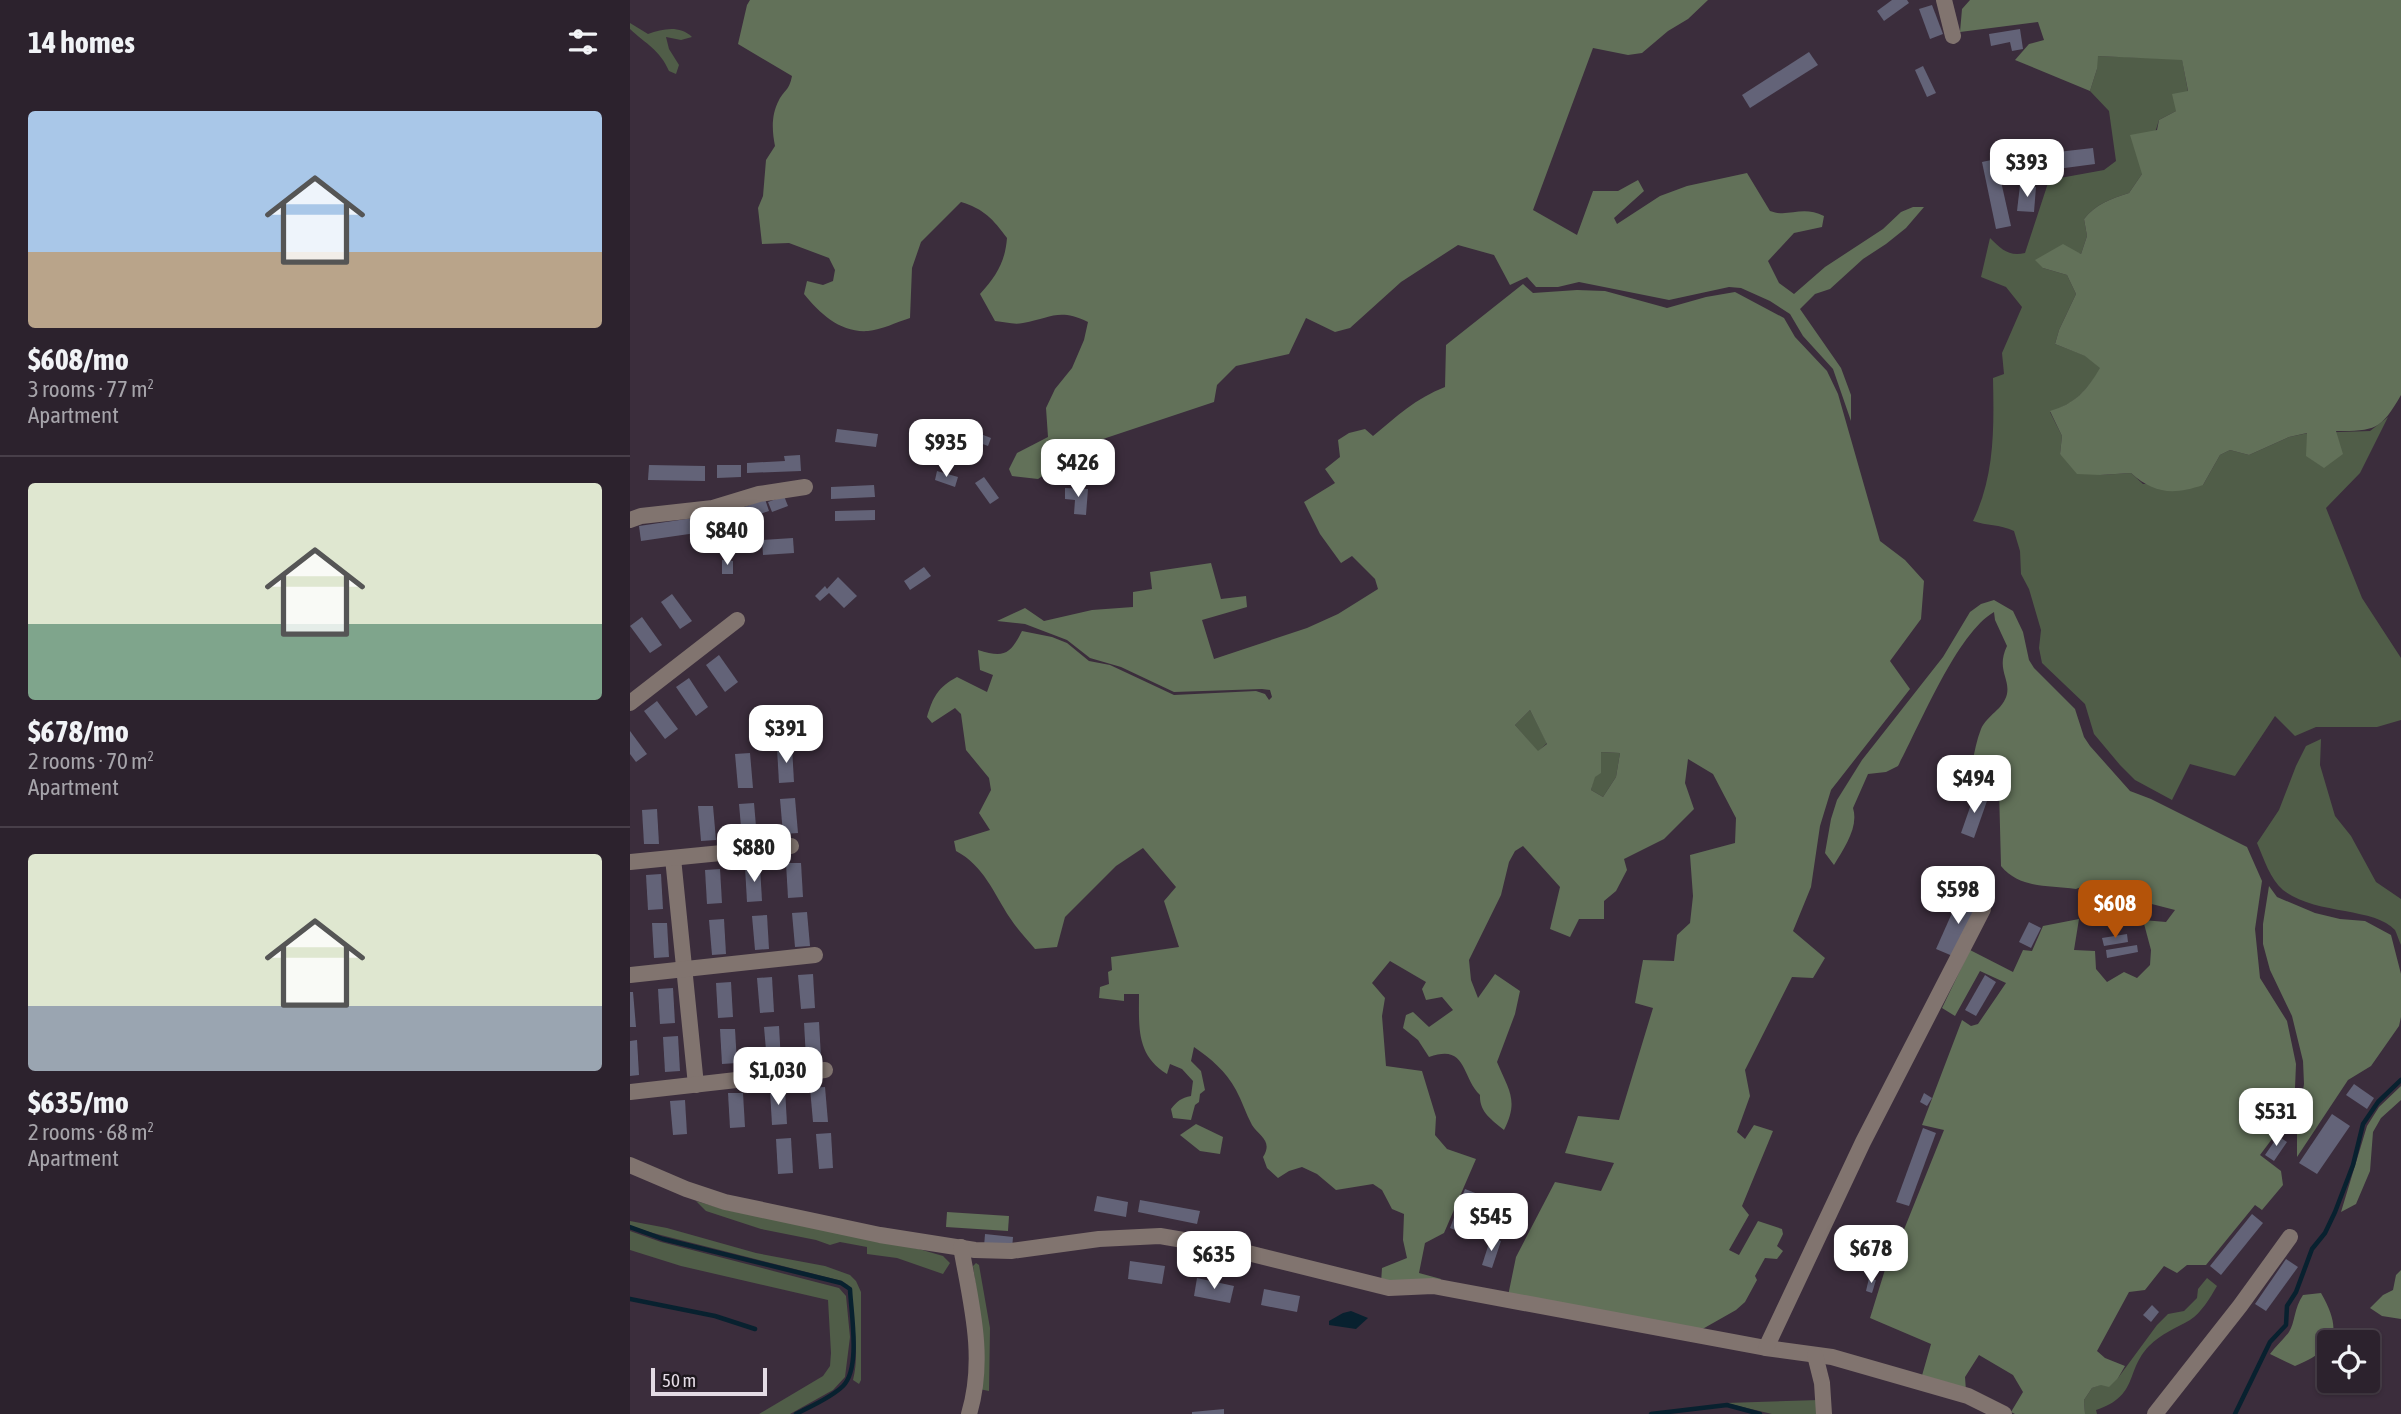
<!DOCTYPE html>
<html lang="en">
<head>
<meta charset="utf-8">
<style>
	body { margin:0; font-family:"Asap Condensed",sans-serif; background:#382f39; color:#f1f3f6; height:100vh; display:flex; flex-direction:column; font-size:26px; white-space:nowrap }
	* { box-sizing:border-box; margin:0 }
	p { font-size:23px; color:#a6a4aa }
	.icon { flex:none; width:38px; height:38px; fill:none; stroke:currentColor; stroke-width:2; stroke-linecap:round; stroke-linejoin:round }
	.map { position:relative; flex:1; overflow:hidden }
	.side { display:flex; flex-direction:column; background:#2c222d; width:630px }
	.side>* { flex:none }
	.controls { position:absolute; left:1687px; top:1330px; display:grid; gap:14px }
	.controls a { display:grid; place-items:center; width:63px; height:63px; border-radius:7px; background:#2c222d; box-shadow:0 2px 5px #0004,0 0 0 2px #483f49; font-size:35px }
	.scale { position:absolute; left:21px; bottom:18px; width:116px; box-sizing:border-box; padding-left:7px; border:4px solid #e4dbe5; border-top:0; font-size:19px; line-height:24px; white-space:nowrap; color:#e4dbe5; -webkit-text-stroke:5px #1e181e; paint-order:stroke }
	.price { position:absolute; translate:-50% -60px; padding:0 16px; border-radius:14px; background:#fff; color:#222; font-size:23px; line-height:46px; filter:drop-shadow(0 2px 4px #0008) }
	.price::after { content:''; position:absolute; left:50%; top:42px; width:21px; height:16px; margin-left:-10px; background:inherit; clip-path:polygon(0 0,100% 0,50% 100%) }
	.price.on { background:#b45309; color:#fff }
	ul { padding:0; list-style:none }
	li { display:grid; align-content:center; gap:14px; height:371px; padding:0 28px }
	li+li { border-top:2px solid #483f49 }
	li span { display:grid; place-items:center; height:217px; border-radius:7px; color:#555 }
	li>.icon { margin-inline-start:auto }
	span .icon { width:126px; height:126px; fill:#fffc; stroke-width:1 }
	li b { font-size:30px }
	h2 { display:flex; justify-content:space-between; align-items:center; height:84px; padding:0 28px; font-size:30px }
	main { display:flex; flex:1; min-height:0 }
	.map>svg:first-child { display:block }
	.green { fill:#505d48 }
	.forest { fill:#627159; fill-rule:evenodd }
	.water { fill:#08212f }
	.lines { fill:none; stroke-linecap:round; stroke-linejoin:round }
	.stream { stroke:#08212f; stroke-width:4.5 }
	.building { fill:#636378 }
	.minor { stroke:#81746f; stroke-width:16 }
</style>
</head>
<body>
<main>
<section class="side">
<h2>14 homes<svg class="icon" aria-label="filters" viewBox="0 0 24 24"><path d="M4 7h16M4 17h16"/><circle cx="9" cy="7" r="2"/><circle cx="15" cy="17" r="2"/></svg></h2>
<ul>
<li><span style="background:linear-gradient(#a9c7e8 65%,#b9a48a 0)"><svg class="icon" aria-label="home" viewBox="0 0 24 24"><path d="M3 11l9-7 9 7M6 9v11h12V9"/></svg></span><div><b>$608/mo</b><p>3 rooms · 77 m²</p><p>Apartment</p></div></li>
<li><span style="background:linear-gradient(#dfe7d0 65%,#7fa58c 0)"><svg class="icon" aria-label="home" viewBox="0 0 24 24"><path d="M3 11l9-7 9 7M6 9v11h12V9"/></svg></span><div><b>$678/mo</b><p>2 rooms · 70 m²</p><p>Apartment</p></div></li>
<li><span style="background:linear-gradient(#dfe7d0 70%,#9aa5b1 0)"><svg class="icon" aria-label="home" viewBox="0 0 24 24"><path d="M3 11l9-7 9 7M6 9v11h12V9"/></svg></span><div><b>$635/mo</b><p>2 rooms · 68 m²</p><p>Apartment</p></div></li>
</ul>
</section>
<div class="map">
<svg width="1771" height="1414" viewBox="0 0 1771 1414">
	<rect width="100%" height="100%" fill="#3b2d3c"/>
	<!-- green -->
	<g class="green">
		<path d="M0 23 18 34C33 29 49 25 62 37L51 40 36 37 39 49 49 65 46 74 39 71C30 50 16 44 0 29Z"/>
		<path d="M1467 56 1552 59 1558 92 1546 111 1529 120 1512 174 1499 193C1480 199 1466 204 1454 219L1457 236 1451 254 1442 251 1413 268 1437 275 1446 294 1429 330 1425 344 1456 356 1471 368C1457 390 1445 404 1420 412L1432 436 1430 454 1470 475 1501 473 1513 484 1573 485 1590 455 1600 450 1619 455 1659 437 1678 433 1740 431 1758 417 1730 473 1696 508 1732 598 1771 658V720L1747 727H1686L1665 736 1645 716 1605 776 1560 764 1542 800 1505 780 1490 765 1464 734 1455 704 1412 663 1409 648 1411 630 1399 589 1391 574 1390 551 1384 531C1369 524 1357 526 1343 521 1365 475 1364 428 1363 378L1374 374 1372 353 1392 307 1376 287 1351 277 1360 238C1371 249 1379 257 1395 253L1419 180 1474 170 1486 161 1479 111 1460 91 1467 69Z"/>
		<path d="M900 710 917 743 908 752 885 725Z"/>
		<path d="M1691 739 1690 765 1705 816 1721 836 1746 882 1771 899V945C1769 941 1767 934 1765 930 1745 907 1684 915 1653 890 1640 879 1634 859 1627 843L1649 810 1666 766 1676 746Z"/>
		<path d="M970 752 990 753 986 777 973 797 961 790Z"/>
		<path d="M66 1201 97 1210 289 1249 313 1256 320 1263 313 1274 267 1258 237 1254V1247L210 1242 200 1245 186 1240 131 1229 76 1211Z"/>
		<path d="M0 1221 37 1228 126 1253 195 1266 220 1275 226 1281 231 1292V1380L229 1384 223 1380C230 1353 223 1319 221 1291L218 1285 212 1281 23 1233 0 1226Z"/>
		<path d="M0 1231 31 1242 209 1288 216 1296 220 1337 215 1377 203 1390 160 1414H129L193 1376 200 1366 201 1353 198 1300 51 1266 0 1250Z"/>
		<path d="M346 1263 349 1265 360 1328 359 1391 349 1389 353 1337 343 1266Z"/>
		<path d="M1577 1278 1587 1286C1580 1298 1571 1313 1560 1320 1546 1328 1531 1334 1519 1346 1495 1371 1509 1396 1466 1410L1467 1414H1455L1454 1400 1462 1388 1488 1378 1527 1325 1538 1314 1554 1311 1567 1298 1568 1289Z"/>
		<path d="M1189 1400V1414H1142L1096 1403Z"/>
	</g>
	<!-- forest -->
	<g class="forest">
		<path d="M120 0H1078L1058 19 1038 31 1012 53 998 55 963 48 903 210 947 235 963 191H988L1008 180 1014 191 984 218 987 224 1030 196 1057 186 1117 173 1140 211C1158 218 1172 205 1194 216L1192 227 1164 233 1138 261 1149 283 1164 294 1195 267 1253 229 1271 212 1283 207H1294L1276 228 1256 244 1233 259 1200 289 1185 294 1170 309 1211 368 1221 395V421L1203 369 1173 336 1160 314 1140 301 1111 288 1099 287 1039 300 949 282 928 287H906L897 277 880 285 864 255 828 245 771 282 720 328 705 332 676 318 659 354 606 366 587 385 584 402 464 442 408 479 382 476 379 469 387 453 418 437 416 408 425 389 442 368 454 340 458 322C428 308 422 318 393 323 384 325 375 322 365 321L350 294C366 276 375 263 377 238 363 219 354 209 331 202L291 242 282 268 280 318C267 322 251 330 238 331 211 333 190 314 174 294L177 281 193 285 203 281 205 270 199 258 159 243 132 244 128 208 133 196 136 160 145 146C142 131 141 115 149 100 155 89 159 91 162 76L108 44 117 5Z"/>
		<path d="M1340 0H1771V395C1751 430 1745 431 1706 431L1713 454 1694 468 1676 456 1677 433 1659 437 1619 455 1600 450 1590 455 1573 485C1544 495 1524 494 1501 473L1470 475 1447 474 1430 454 1432 436 1420 411C1445 404 1457 390 1470 368L1455 356 1425 344 1429 330 1446 294 1437 275 1413 268 1405 260 1433 244 1451 254 1457 236 1454 219C1466 204 1480 199 1499 193L1512 174 1500 135 1527 130 1529 120 1546 111 1542 94 1558 91 1552 60 1468 56 1467 69 1460 91 1385 60 1399 44 1414 40 1408 22 1330 32 1332 9Z"/>
		<path d="M893 284 903 293 947 290 975 291 1037 308 1076 297 1105 292 1154 318 1165 337 1197 371 1208 394 1250 541 1275 560 1294 581 1291 619 1260 661 1280 689 1201 790 1190 826 1181 887 1163 931 1195 958 1183 978 1162 977 1115 1070 1120 1096 1107 1132 1115 1139 1124 1125 1143 1131 1112 1206 1119 1215 1099 1250 1109 1255 1128 1221 1152 1229 1153 1234 1147 1246 1153 1251 1147 1259 1135 1258 1125 1276 1127 1280 1115 1302 1106 1310 1069 1331 878 1296 886 1257 925 1182 971 1191 984 1163 935 1153 948 1116 989 1120 1023 1008 1005 1003 1013 960 1044 961 1047 935 1060 923 1063 896 1060 855 1105 843 1106 818 1083 774 1058 759 1055 783 1064 809 1034 839 994 859 997 870 986 891 974 901V919H949L940 937 920 929 930 887 893 846 885 851 879 862 871 895 839 960 841 980 848 998 865 974 890 991 885 1014 867 1062C879 1091 889 1100 874 1130 862 1120 849 1112 850 1095 831 1076 837 1043 799 1057L788 1040 773 1028 776 1015 783 1012 799 1027 823 1010 812 997 796 1000 792 989 796 982 760 961 742 983 755 998 752 1016 756 1066 792 1071 806 1117 805 1135 817 1149 846 1159 814 1233 795 1243 789 1273 811 1279 809 1284 751 1283 752 1268 777 1258 773 1240 774 1214 762 1209 752 1190 743 1184 706 1190 687 1174 672 1167 659 1171 648 1178 637 1168 633 1157C643 1141 630 1137 622 1125 616 1114 612 1101 606 1090 596 1071 581 1059 564 1047L561 1061 571 1071 575 1090 570 1094 569 1102 565 1105 561 1120 543 1118 541 1109C547 1101 551 1098 561 1096L563 1081 552 1069 540 1064 537 1074C506 1055 509 1027 509 994H494V1001L469 998 470 987 479 984 478 972 482 970 481 957 549 947 534 901 546 887 513 848 486 866 435 917 427 947 405 949C397 939 387 929 380 918 363 892 354 866 326 851L324 841 360 830 349 813 361 790 359 778 336 750 331 714 325 708 302 723 297 717C303 697 308 687 327 677L357 692 363 675 350 670 348 650C374 658 380 655 392 631L422 637 437 643 459 661 480 665 544 695 626 691 635 694 639 700 642 697 640 690 632 689 544 692 491 667 460 658 437 640 395 624 367 621 395 608 414 621 462 610 503 607V592L522 589 520 572 581 563 591 599 616 596 617 607 572 620 584 659 677 628 708 614 748 589 745 579 722 556 711 563 690 534 674 502 705 483 695 469 710 457 708 440 719 433 735 429 743 436C766 417 786 398 815 387L816 345ZM900 710 917 744 908 751 885 725ZM971 752 990 753 986 777 973 797 961 790 965 777 971 773Z"/>
		<path d="M1364 600 1383 611 1393 632 1399 660 1404 668 1445 709 1454 737 1460 746 1500 791 1521 799 1617 847 1632 881 1625 929 1630 978 1657 1021 1666 1064 1665 1088 1659 1125 1654 1134 1648 1131 1630 1155 1651 1171 1653 1185 1632 1210 1625 1205 1576 1265H1557L1547 1273 1534 1266 1515 1290 1499 1292 1467 1351 1475 1358 1495 1366 1488 1378 1479 1387 1471 1385 1462 1388 1454 1400 1455 1414H1385L1381 1412 1393 1392 1383 1375 1349 1355 1335 1377 1336 1391 1291 1379 1301 1344 1240 1318 1267 1231 1273 1232 1314 1130 1292 1125 1332 1020 1341 1026 1348 1024 1376 983 1350 971 1325 1016 1312 1008 1340 950 1383 972 1393 950 1402 951 1413 926 1449 919 1444 950 1465 951 1466 969 1477 982 1494 972 1507 978 1520 965 1521 950 1513 920 1536 922 1545 910 1514 902 1496 901 1478 888 1451 887 1446 889C1418 885 1390 889 1371 866L1369 789 1339 778C1343 762 1345 744 1351 729 1357 715 1373 710 1377 694 1380 678 1366 669 1377 646L1365 620 1364 612C1327 633 1289 727 1268 766L1256 772 1238 774 1223 808C1229 827 1214 848 1204 865L1195 853 1201 819 1207 800 1232 760 1313 657 1340 612 1351 604Z"/>
		<path d="M1639 886 1647 897 1685 913 1710 919 1735 921 1761 935 1771 974V1017L1769 1026 1741 1066 1718 1080 1667 1157V1127L1674 1084 1673 1061 1662 1016 1640 970 1633 944V924Z"/>
		<path d="M1771 1086V1100L1751 1118 1743 1132 1740 1171 1726 1204 1711 1212 1737 1126 1749 1107Z"/>
		<path d="M566 1124 593 1137 590 1154 570 1151 550 1135Z"/>
		<path d="M317 1212 379 1216 378 1231 316 1227Z"/>
		<path d="M1771 1270V1319L1752 1316 1740 1308 1753 1295 1763 1290 1766 1275Z"/>
		<path d="M1691 1293C1714 1333 1705 1349 1665 1366L1640 1354C1646 1346 1653 1340 1659 1332 1665 1323 1664 1308 1673 1295Z"/>
	</g>
	<!-- water -->
	<path class="water" d="M721 1311 738 1318 726 1329 699 1325V1321L713 1313Z"/>
	<g class="lines">
		<!-- stream -->
		<g class="stream">
			<path d="M0 1227 33 1239 211 1283 220 1289C221 1313 231 1368 213 1386 201 1398 181 1406 166 1414"/>
			<path d="M0 1299 85 1316 125 1329"/>
			<path d="M1021 1414 1097 1405 1130 1414"/>
			<path d="M1605 1414 1640 1342 1656 1325 1657 1306 1666 1292 1682 1249 1695 1233 1705 1212 1723 1165 1733 1124 1748 1102 1771 1080"/>
		</g>
	</g>
	<!-- building -->
	<g class="building">
		<path d="M1262 0H1277L1279 3 1254 21 1247 11Z"/>
		<path d="M1302 5 1313 34 1300 39 1289 9Z"/>
		<path d="M1390 29 1393 49 1382 51 1380 42 1361 46 1359 34Z"/>
		<path d="M1179 52 1188 65 1120 108 1112 95Z"/>
		<path d="M1293 66 1306 93 1297 97 1285 70Z"/>
		<path d="M1463 148 1465 164 1412 171 1410 154Z"/>
		<path d="M1366 159 1381 226 1366 229 1352 162Z"/>
		<path d="M1390 185 1406 187 1404 212 1387 211Z"/>
		<path d="M207 429 248 434 246 447 205 442Z"/>
		<path d="M343 431 361 438 358 446 339 439Z"/>
		<path d="M170 455 171 471 117 473V463L155 461 154 456Z"/>
		<path d="M19 465 75 466V481L18 480Z"/>
		<path d="M87 465H111V477L87 478Z"/>
		<path d="M307 471 328 477 325 487 305 480Z"/>
		<path d="M354 477 369 498 360 504 345 483Z"/>
		<path d="M244 485 245 497 201 499V487Z"/>
		<path d="M435 488 458 489 456 515 444 514 445 500 435 499Z"/>
		<path d="M154 496 158 506 142 512 138 502Z"/>
		<path d="M135 499 139 511 115 519 111 508Z"/>
		<path d="M245 510V520L205 521V511Z"/>
		<path d="M63 518 66 533 11 541 9 526Z"/>
		<path d="M163 538 164 553 133 555 132 540Z"/>
		<path d="M92 560 103 561V574H92Z"/>
		<path d="M294 567 301 576 280 590 274 581Z"/>
		<path d="M208 577 227 596 214 608 199 593 190 601 185 596 195 586 197 589Z"/>
		<path d="M42 594 62 621 50 629 31 602Z"/>
		<path d="M12 617 32 645 20 653 0 626Z"/>
		<path d="M89 655 108 682 95 692 76 665Z"/>
		<path d="M59 678 78 707 66 716 46 687Z"/>
		<path d="M27 701 48 729 35 739 14 711Z"/>
		<path d="M0 731 17 754 6 762 0 754Z"/>
		<path d="M162 747 164 782 149 783 147 748Z"/>
		<path d="M120 753 123 788H108L105 754Z"/>
		<path d="M1345 793 1358 798 1344 838 1331 833Z"/>
		<path d="M165 798 168 833 153 834 150 799Z"/>
		<path d="M124 803 127 838H112L109 804Z"/>
		<path d="M68 806H83L86 840 71 841Z"/>
		<path d="M27 809 29 844H14L12 810Z"/>
		<path d="M156 863H171L173 897 158 898Z"/>
		<path d="M130 866 132 901 117 902 115 867Z"/>
		<path d="M90 869 92 903 77 904 75 870Z"/>
		<path d="M31 874 33 909 18 910 16 875Z"/>
		<path d="M1330 895 1349 903 1325 957 1306 949Z"/>
		<path d="M177 912 180 946 165 947 162 913Z"/>
		<path d="M137 915 139 949 125 950 122 916Z"/>
		<path d="M94 919 96 954 82 955 79 920Z"/>
		<path d="M1399 922 1411 928 1401 948 1389 942Z"/>
		<path d="M22 923H37L39 957 24 958Z"/>
		<path d="M1497 934 1498 942 1474 946 1472 938Z"/>
		<path d="M1507 945 1508 952 1477 958 1476 950Z"/>
		<path d="M183 974 185 1008 171 1009 168 975Z"/>
		<path d="M1355 975 1366 982 1346 1016 1335 1010Z"/>
		<path d="M142 977 144 1012 130 1013 127 978Z"/>
		<path d="M101 982 103 1017 88 1018 86 983Z"/>
		<path d="M43 988 45 1023 30 1024 28 989Z"/>
		<path d="M0 992H3L6 1027H0Z"/>
		<path d="M189 1022 191 1057 176 1058 174 1023Z"/>
		<path d="M149 1026 151 1061 137 1062 134 1027Z"/>
		<path d="M90 1029H105L107 1063 92 1064Z"/>
		<path d="M48 1036 50 1071 35 1072 33 1037Z"/>
		<path d="M7 1040 9 1075 0 1076V1041Z"/>
		<path d="M1724 1084 1744 1098 1737 1109 1716 1095Z"/>
		<path d="M195 1087 198 1122H183L180 1088Z"/>
		<path d="M155 1089 157 1124 142 1125 140 1090Z"/>
		<path d="M98 1093H113L115 1127 100 1128Z"/>
		<path d="M1294 1093 1302 1098 1297 1106 1290 1102Z"/>
		<path d="M55 1100 57 1134 43 1135 40 1101Z"/>
		<path d="M1702 1114 1720 1126 1687 1174 1669 1163Z"/>
		<path d="M1293 1128 1306 1133 1279 1206 1266 1202Z"/>
		<path d="M201 1133 203 1168 189 1169 186 1134Z"/>
		<path d="M1648 1136 1657 1142 1644 1161 1635 1155Z"/>
		<path d="M161 1138 163 1173 148 1174 146 1139Z"/>
		<path d="M835 1189 853 1196 838 1235 820 1228Z"/>
		<path d="M467 1196 498 1202 496 1217 464 1211Z"/>
		<path d="M510 1200 570 1211 567 1224 508 1212Z"/>
		<path d="M1622 1214 1633 1223 1591 1275 1580 1266Z"/>
		<path d="M355 1234 383 1237 382 1249 354 1247Z"/>
		<path d="M861 1237 871 1241 862 1268 852 1265Z"/>
		<path d="M1656 1259 1668 1267 1636 1311 1625 1304Z"/>
		<path d="M500 1261 535 1266 532 1284 498 1279Z"/>
		<path d="M567 1278 604 1286 600 1303 564 1296Z"/>
		<path d="M1239 1278 1246 1280 1242 1293 1236 1291Z"/>
		<path d="M634 1289 670 1296 667 1312 631 1305Z"/>
		<path d="M1522 1305 1529 1312 1521 1322 1513 1315Z"/>
		<path d="M594 1409V1414H562V1412Z"/>
	</g>
	<g class="lines">
		<!-- minor -->
		<g class="minor">
			<path d="M1314 0 1323 36"/>
			<path d="M0 520 11 516 83 508 129 494 175 487"/>
			<path d="M0 703 107 620"/>
			<path d="M43 858 66 1085"/>
			<path d="M0 862 161 846"/>
			<path d="M0 975 185 955"/>
			<path d="M0 1092 195 1070"/>
			<path d="M0 1165 56 1189 95 1202 250 1235 345 1250 381 1251 469 1239 530 1236 594 1247 759 1288 803 1286 1136 1348 1202 1357 1338 1396 1374 1414"/>
			<path d="M331 1247C341 1303 356 1358 339 1414"/>
			<path d="M1136 1348 1233 1142 1353 909"/>
			<path d="M1185 1355 1192 1383 1194 1414"/>
			<path d="M1525 1414 1610 1306 1660 1237"/>
		</g>
	</g>
</svg>
<div class="controls">
<a><svg class="icon" aria-label="locate" viewBox="0 0 24 24"><circle cx="12" cy="12" r="6"/><path d="M12 2v4M12 18v4M2 12h4M18 12h4"/></svg></a>
</div>
<div class="scale">50 m</div>
<b class="price" style="left:1397px;top:199px">$393</b>
<b class="price" style="left:316px;top:479px">$935</b>
<b class="price" style="left:448px;top:499px">$426</b>
<b class="price" style="left:97px;top:567px">$840</b>
<b class="price" style="left:156px;top:765px">$391</b>
<b class="price" style="left:1344px;top:815px">$494</b>
<b class="price" style="left:124px;top:884px">$880</b>
<b class="price" style="left:1328px;top:926px">$598</b>
<b class="price on" style="left:1485px;top:940px">$608</b>
<b class="price" style="left:148px;top:1107px">$1,030</b>
<b class="price" style="left:1646px;top:1148px">$531</b>
<b class="price" style="left:861px;top:1253px">$545</b>
<b class="price" style="left:1241px;top:1285px">$678</b>
<b class="price" style="left:584px;top:1291px">$635</b>
</div>
</main>
</body>
</html>
